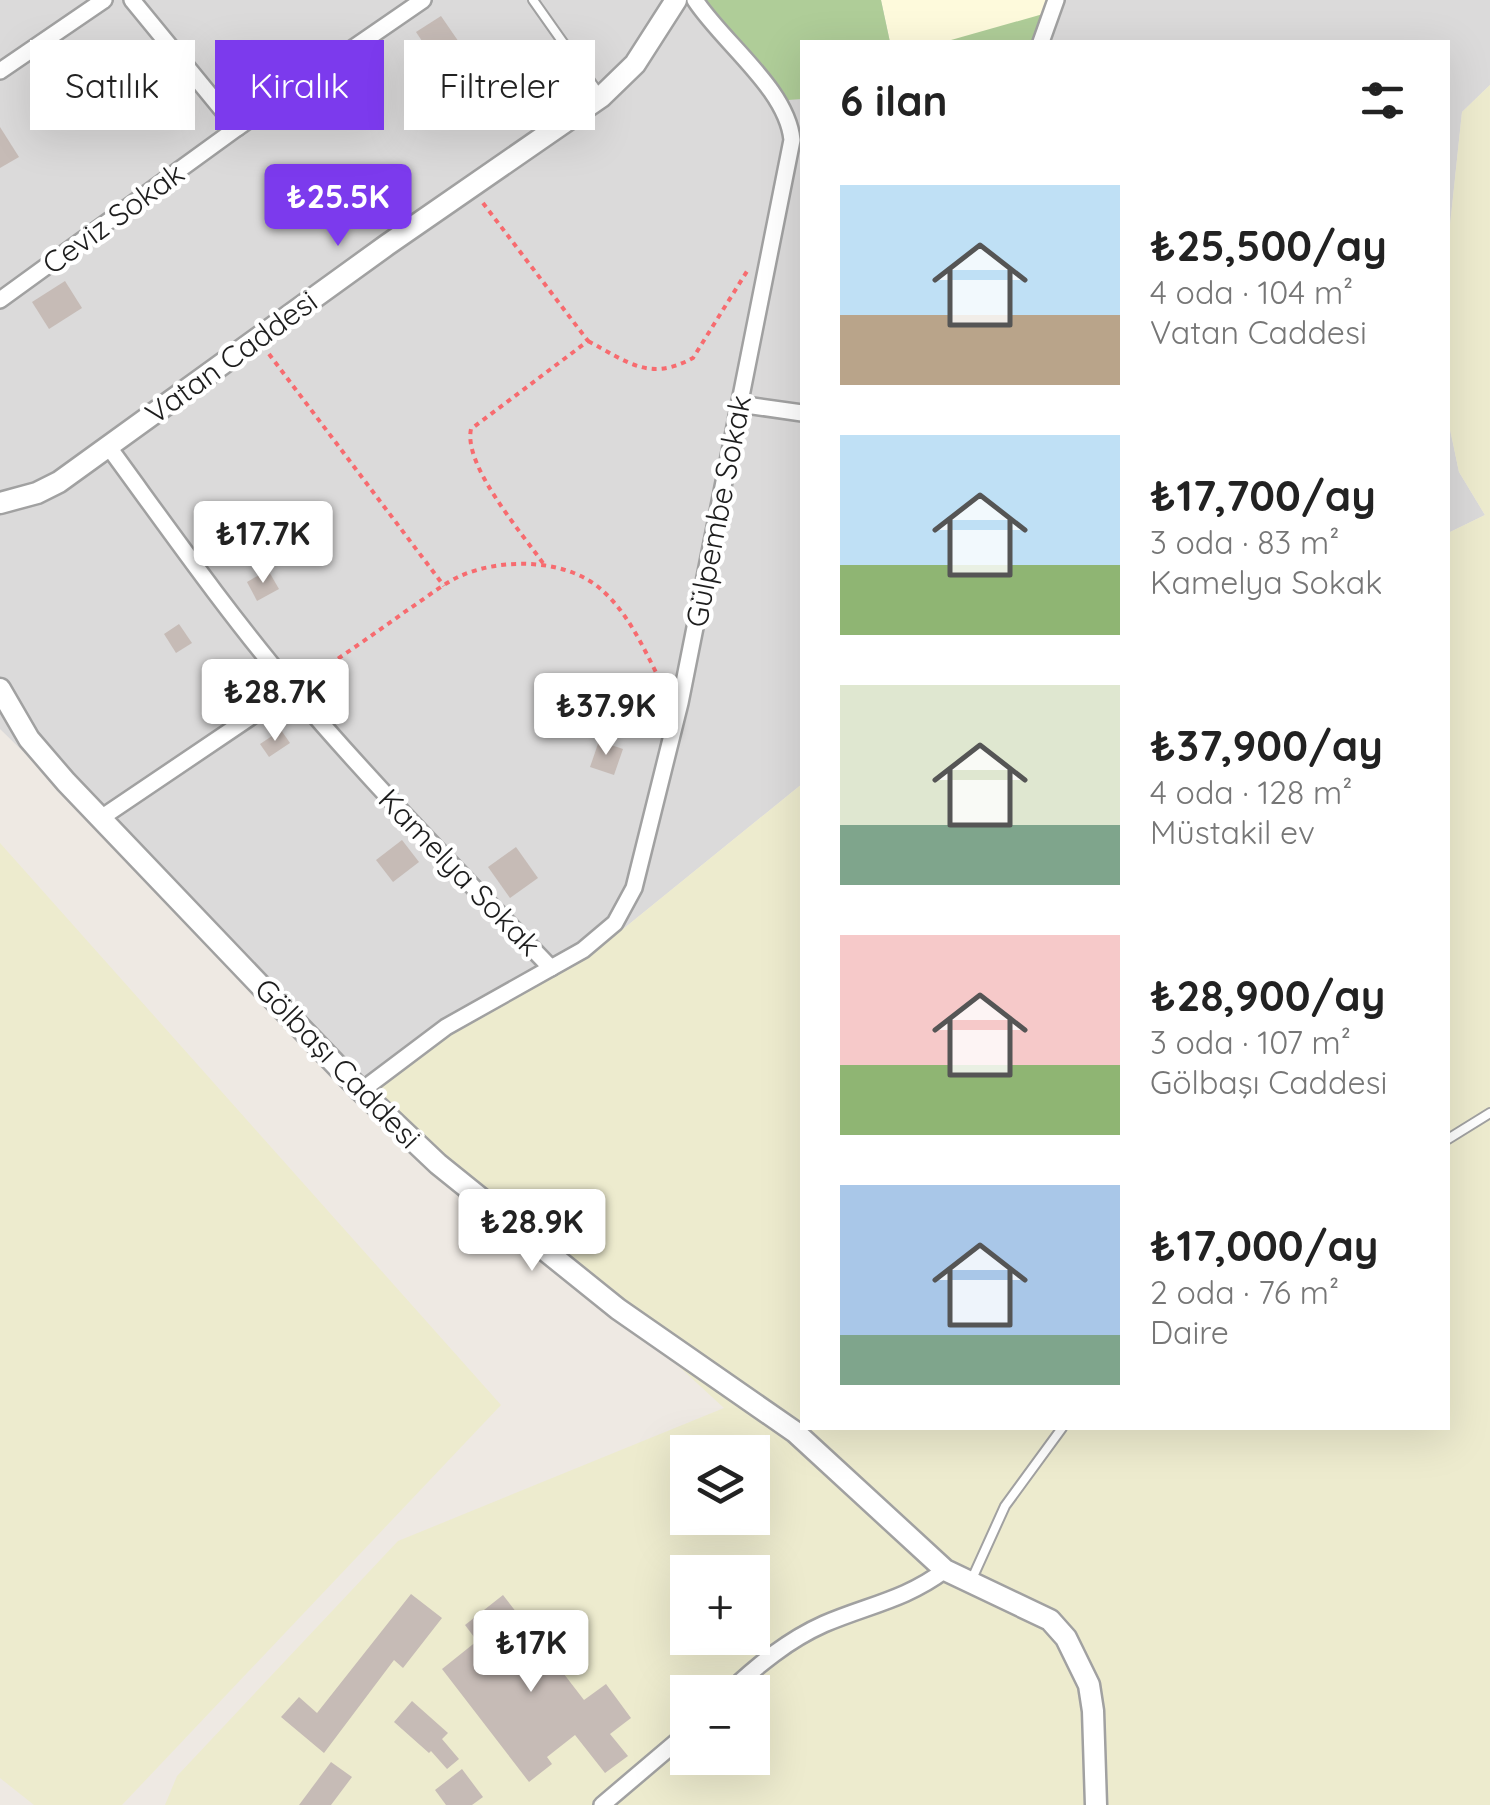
<!DOCTYPE html>
<html lang="tr">
<head>
<meta charset="utf-8">
<style>
	body { margin:0; font-family:Quicksand,sans-serif; background:#f2f2f2; color:#222; height:100vh; display:flex; flex-direction:column; font-size:38px; white-space:nowrap }
	* { box-sizing:border-box; margin:0 }
	p { font-size:32px; color:#767676 }
	.icon { flex:none; width:55px; height:55px; fill:none; stroke:currentColor; stroke-width:2; stroke-linecap:round; stroke-linejoin:round }
	.map { position:relative; flex:1; overflow:hidden }
	.sheet { position:absolute; left:800px; top:40px; width:650px; height:1390px; display:flex; flex-direction:column; background:#fff; border-radius:0px; box-shadow:0 10px 40px #0002 }
	.sheet>* { flex:none }
	.guide { position:absolute; left:30px; top:40px; width:620px; height:90px; display:flex; gap:20px }
	.tools { position:absolute; left:670px; top:1435px; display:grid; gap:20px }
	.tools a { display:grid; place-items:center; width:100px; height:100px; border-radius:0px; background:#fff; box-shadow:0 10px 40px #0002; font-size:50px }
	.price { position:absolute; translate:-50% -85px; padding:0 22px; border-radius:10px; background:#fff; color:#222; font-size:32px; line-height:65px; filter:drop-shadow(0 2px 5px #0008) }
	.price::after { content:''; position:absolute; left:50%; top:60px; width:30px; height:22px; margin-left:-15px; background:inherit; clip-path:polygon(0 0,100% 0,50% 100%) }
	.price.on { background:#7c3aed; color:#fff }
	ul { padding:0; list-style:none }
	li { display:flex; align-items:center; gap:30px; height:250px; padding:0 40px }
	li span { display:grid; place-items:center; flex:none; width:280px; height:200px; border-radius:0px; color:#555 }
	li>.icon { margin-inline-start:auto }
	span .icon { width:120px; height:120px; fill:#fffc; stroke-width:1 }
	li b { font-size:42px }
	h2 { display:flex; justify-content:space-between; align-items:center; height:120px; padding:0 40px; font-size:42px }
	.pill { padding:0 35px; border-radius:0px; background:#fff; box-shadow:0 10px 40px #0002; font-size:35px; line-height:90px }
	.pill.on { background:#7c3aed; color:#fff }
	.map>svg:first-child { display:block }
	.residential { fill:#dbdada }
	.education { fill:#fefadc }
	.farmland { fill:#edebce; fill-rule:evenodd }
	.forest { fill:#afcd98 }
	.building { fill:#c6bbb6 }
	.lines { fill:none; stroke-linecap:round; stroke-linejoin:round }
	.service-casing { stroke:#a1a1a1; stroke-width:12 }
	.minor-casing { stroke:#a1a1a1; stroke-width:20 }
	.tertiary-casing { stroke:#a1a1a1; stroke-width:25 }
	.path { stroke:#f76b6f; stroke-width:4; stroke-dasharray:5 5; stroke-linecap:butt }
	.service { stroke:#fff; stroke-width:8 }
	.minor { stroke:#fff; stroke-width:15 }
	.tertiary { stroke:#fff; stroke-width:20 }
	.labels { text-anchor:middle; dominant-baseline:central; stroke-width:9; stroke-linejoin:round; paint-order:stroke }
	.street-label { font-size:30px; fill:#1d1d1d; stroke:#fff }
</style>
</head>
<body>
<div class="map">
<svg width="1490" height="1805" viewBox="0 0 1490 1805">
	<rect width="100%" height="100%" fill="#eee9e3"/>
	<!-- residential -->
	<g class="residential">
		<path d="M0 0H1490V85L1462 112 1448 244V42H802V784L596 951 430 1047 378 1097 0 729Z"/>
		<path d="M1448 420 1459 472 1485 515 1448 533Z"/>
	</g>
	<!-- education -->
	<path class="education" d="M881 0H1047L1033 42H890Z"/>
	<!-- farmland -->
	<g class="farmland">
		<path d="M1490 85V1805H165L177 1776 398 1541 724 1408 549 1247 378 1097 383 1084 395 1072 430 1047 596 951 802 784V1428H1448V533L1485 515 1459 472 1448 420V244L1462 112ZM688 1452H752V1518H688ZM688 1572H752V1638H688ZM688 1692H752V1758H688Z"/>
		<path d="M0 843 501 1405 122 1805H34L0 1778Z"/>
	</g>
	<!-- forest -->
	<g class="forest">
		<path d="M704 0H881L890 42H802V99L788 100 717 22Z"/>
		<path d="M1043 14 1033 42H944Z"/>
	</g>
	<!-- building -->
	<g class="building">
		<path d="M441 16 463 48 438 65 416 32Z"/>
		<path d="M0 127 19 157 0 168Z"/>
		<path d="M65 281 82 308 49 329 32 302Z"/>
		<path d="M268 570 279 589 257 601 247 582Z"/>
		<path d="M179 624 192 643 176 653 164 634Z"/>
		<path d="M281 730 290 743 269 757 260 744Z"/>
		<path d="M599 741 623 749 614 775 590 767Z"/>
		<path d="M402 840 419 862 393 882 376 860Z"/>
		<path d="M516 847 538 878 510 898 488 867Z"/>
		<path d="M411 1594 442 1618 403 1668 394 1660 324 1753 281 1717 299 1697 317 1713Z"/>
		<path d="M503 1595 584 1700 606 1684 631 1718 610 1734 628 1756 605 1773 575 1735 547 1757 552 1764 529 1782 442 1669 477 1641 465 1625Z"/>
		<path d="M412 1701 448 1733 442 1739 459 1759 447 1769 431 1751 429 1753 394 1722Z"/>
		<path d="M331 1762 352 1777 331 1805H299Z"/>
		<path d="M462 1769 483 1797 472 1805H446L435 1790Z"/>
	</g>
	<g class="lines">
		<defs>
			<g id="service">
				<path d="M533 0 600 95"/>
				<path d="M1448 1139 1490 1113"/>
				<path d="M971 1581 1005 1506 1062 1428"/>
			</g>
			<g id="minor">
				<path d="M132 0 237 128"/>
				<path d="M1041 42 1056 0"/>
				<path d="M0 71 104 0"/>
				<path d="M0 300 237 128 423 0"/>
				<path d="M739 404 802 413"/>
				<path d="M108 446C168 528 226 611 292 689 374 786 463 876 551 968"/>
				<path d="M101 818 292 689"/>
				<path d="M361 1091 446 1027 583 950 615 923 634 888 680 703 792 140C787 89 723 43 695 0"/>
				<path d="M729 1692C758 1665 788 1640 824 1624 868 1605 905 1600 945 1570"/>
				<path d="M602 1805 688 1732"/>
			</g>
			<g id="tertiary">
				<path d="M0 503 37 493 59 482 387 245 601 97 635 64 676 0"/>
				<path d="M0 689 29 739 66 782 361 1091 438 1164 618 1309 795 1432 945 1570 1050 1620 1066 1638 1089 1685 1093 1711 1096 1805"/>
			</g>
		</defs>
		<!-- service casing -->
		<use href="#service" class="service-casing"/>
		<!-- minor casing -->
		<use href="#minor" class="minor-casing"/>
		<!-- tertiary casing -->
		<use href="#tertiary" class="tertiary-casing"/>
		<!-- path -->
		<g class="path">
			<path d="M483 203 588 341 471 429C463 466 523 534 545 566"/>
			<path d="M588 341C628 362 649 382 693 358L749 268"/>
			<path d="M269 354 444 586"/>
			<path d="M305 681C339 658 373 635 406 611 423 600 440 586 458 577 501 557 569 558 604 592 632 618 647 656 665 690"/>
		</g>
		<!-- service -->
		<use href="#service" class="service"/>
		<!-- minor -->
		<use href="#minor" class="minor"/>
		<!-- tertiary -->
		<use href="#tertiary" class="tertiary"/>
	</g>
	<g class="labels">
		<!-- street labels -->
		<g class="street-label">
			<text transform="translate(113 218) rotate(-36)">Ceviz Sokak</text>
			<text transform="translate(231 357) rotate(-36)">Vatan Caddesi</text>
			<text transform="translate(718 511) rotate(-79)">Gülpembe Sokak</text>
			<text transform="translate(460 872) rotate(46)">Kamelya Sokak</text>
			<text transform="translate(338 1063) rotate(46)">Gölbaşı Caddesi</text>
		</g>
	</g>
</svg>
<div class="tools">
<a><svg class="icon" aria-label="layers" viewBox="0 0 24 24"><path d="M12 4l9 5-9 5-9-5zM3 14l9 5 9-5"/></svg></a>
<a>+</a>
<a>−</a>
</div>
<b class="price on" style="left:338px;top:249px">₺25.5K</b>
<b class="price" style="left:263px;top:586px">₺17.7K</b>
<b class="price" style="left:275px;top:744px">₺28.7K</b>
<b class="price" style="left:606px;top:758px">₺37.9K</b>
<b class="price" style="left:532px;top:1274px">₺28.9K</b>
<b class="price" style="left:531px;top:1695px">₺17K</b>
<div class="guide">
<a class="pill">Satılık</a>
<a class="pill on">Kiralık</a>
<a class="pill">Filtreler</a>
</div>
<section class="sheet">
<h2>6 ilan<svg class="icon" aria-label="filters" viewBox="0 0 24 24"><path d="M4 7h16M4 17h16"/><circle cx="9" cy="7" r="2"/><circle cx="15" cy="17" r="2"/></svg></h2>
<ul>
<li><span style="background:linear-gradient(#bfe0f5 65%,#b9a48a 0)"><svg class="icon" aria-label="home" viewBox="0 0 24 24"><path d="M3 11l9-7 9 7M6 9v11h12V9"/></svg></span><div><b>₺25,500/ay</b><p>4 oda · 104 m²</p><p>Vatan Caddesi</p></div></li>
<li><span style="background:linear-gradient(#bfe0f5 65%,#8fb573 0)"><svg class="icon" aria-label="home" viewBox="0 0 24 24"><path d="M3 11l9-7 9 7M6 9v11h12V9"/></svg></span><div><b>₺17,700/ay</b><p>3 oda · 83 m²</p><p>Kamelya Sokak</p></div></li>
<li><span style="background:linear-gradient(#dfe7d0 70%,#7fa58c 0)"><svg class="icon" aria-label="home" viewBox="0 0 24 24"><path d="M3 11l9-7 9 7M6 9v11h12V9"/></svg></span><div><b>₺37,900/ay</b><p>4 oda · 128 m²</p><p>Müstakil ev</p></div></li>
<li><span style="background:linear-gradient(#f6c9c9 65%,#8fb573 0)"><svg class="icon" aria-label="home" viewBox="0 0 24 24"><path d="M3 11l9-7 9 7M6 9v11h12V9"/></svg></span><div><b>₺28,900/ay</b><p>3 oda · 107 m²</p><p>Gölbaşı Caddesi</p></div></li>
<li><span style="background:linear-gradient(#a9c7e8 75%,#7fa58c 0)"><svg class="icon" aria-label="home" viewBox="0 0 24 24"><path d="M3 11l9-7 9 7M6 9v11h12V9"/></svg></span><div><b>₺17,000/ay</b><p>2 oda · 76 m²</p><p>Daire</p></div></li>
</ul>
</section>
</div>
</body>
</html>
